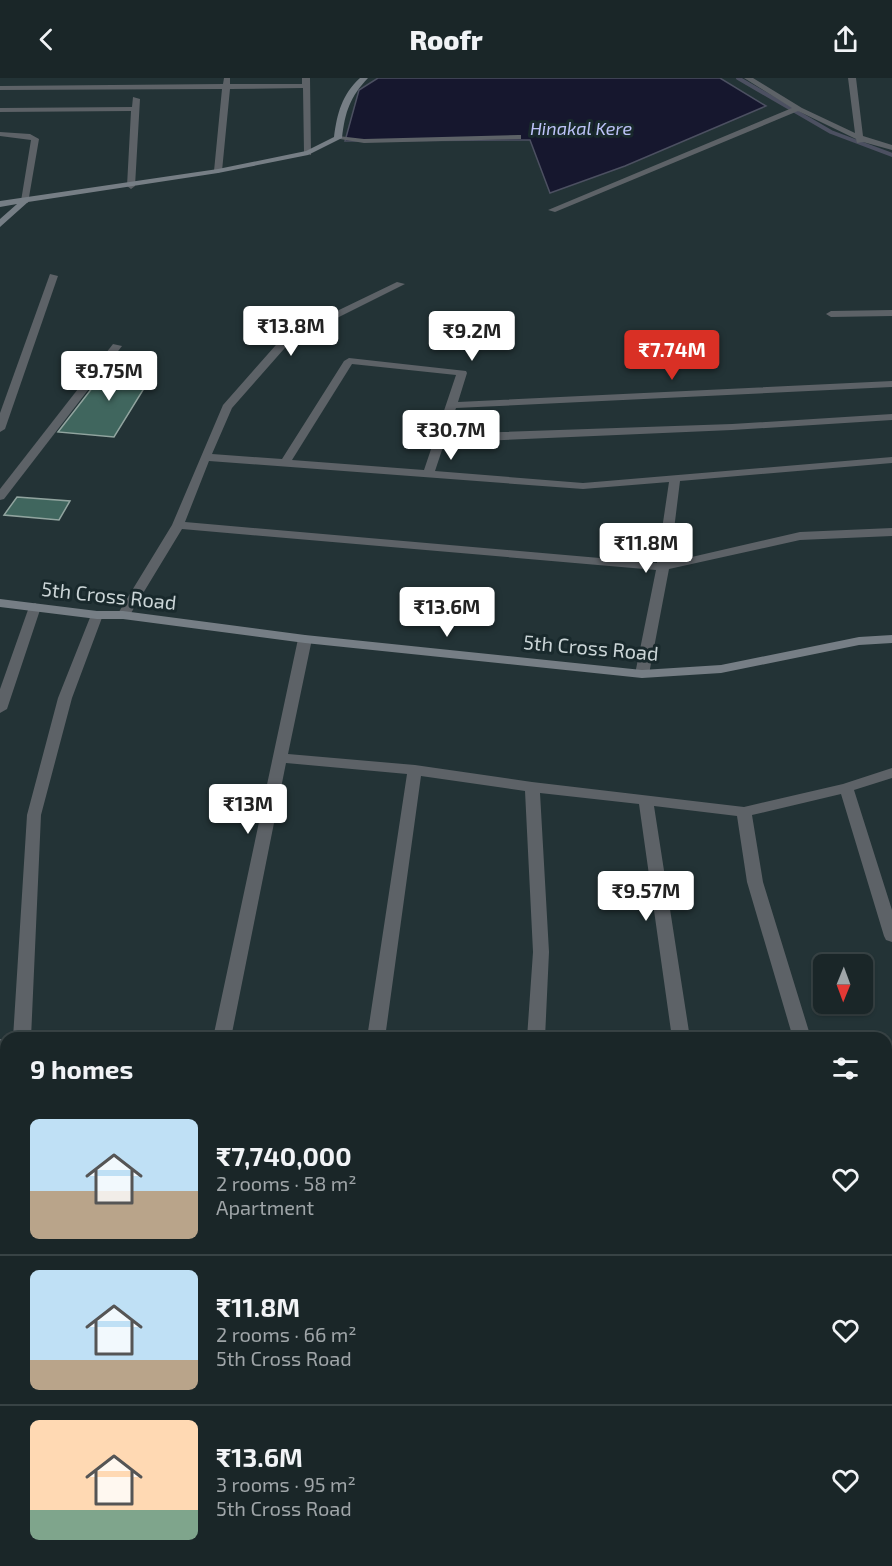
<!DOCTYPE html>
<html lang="en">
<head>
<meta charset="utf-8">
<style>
	body { margin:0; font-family:"Exo 2",sans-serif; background:#273234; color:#f1f3f6; height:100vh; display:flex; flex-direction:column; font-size:22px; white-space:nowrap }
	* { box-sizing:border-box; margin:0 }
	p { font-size:20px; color:#9fa5a8 }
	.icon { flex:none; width:33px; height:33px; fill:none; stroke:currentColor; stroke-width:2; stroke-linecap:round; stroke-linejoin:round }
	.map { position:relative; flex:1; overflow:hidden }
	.details { position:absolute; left:0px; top:954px; width:892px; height:534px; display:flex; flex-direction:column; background:#1a2628; border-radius:18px 18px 0 0; box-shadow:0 2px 4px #0004,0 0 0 2px #384345 }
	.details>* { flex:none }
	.needle { width:39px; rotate:181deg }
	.controls { position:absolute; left:813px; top:876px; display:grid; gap:12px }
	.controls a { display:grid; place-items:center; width:60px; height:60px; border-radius:9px; background:#1a2628; box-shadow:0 2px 4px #0004,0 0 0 2px #384345; font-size:30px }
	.price { position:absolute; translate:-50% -51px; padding:0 14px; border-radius:6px; background:#fff; color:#222; font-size:20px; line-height:39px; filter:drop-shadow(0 2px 3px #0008) }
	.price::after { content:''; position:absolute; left:50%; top:36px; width:18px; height:14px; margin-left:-9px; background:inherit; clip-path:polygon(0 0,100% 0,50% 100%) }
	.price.active { background:#d93025; color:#fff }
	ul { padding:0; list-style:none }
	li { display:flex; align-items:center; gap:18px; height:150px; padding:0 30px }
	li+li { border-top:2px solid #384345 }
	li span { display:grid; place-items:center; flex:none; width:168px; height:120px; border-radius:9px; color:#555 }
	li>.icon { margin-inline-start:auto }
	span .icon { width:72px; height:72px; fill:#fffc; stroke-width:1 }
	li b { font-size:26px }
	h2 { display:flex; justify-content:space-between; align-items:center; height:72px; padding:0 30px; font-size:26px }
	header { display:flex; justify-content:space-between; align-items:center; height:78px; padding:0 30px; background:#1a2628; font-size:27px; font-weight:800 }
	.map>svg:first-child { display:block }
	.water { fill:#16172e; stroke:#4c5061; stroke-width:1.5 }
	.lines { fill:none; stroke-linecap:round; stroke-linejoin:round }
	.stream { stroke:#4c5061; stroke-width:4 }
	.building { fill:#40665e; stroke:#91a49f; stroke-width:1.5 }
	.street { fill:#5d6267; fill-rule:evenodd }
	.secondary { fill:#767e85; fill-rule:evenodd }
	.labels { text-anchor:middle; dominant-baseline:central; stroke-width:6; stroke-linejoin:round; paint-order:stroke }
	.far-water-label { font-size:18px; font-style:italic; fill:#bcc2f7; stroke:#19292c }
	.street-label { font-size:20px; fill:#cbd5d7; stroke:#19292c }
</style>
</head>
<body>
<header><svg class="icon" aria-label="back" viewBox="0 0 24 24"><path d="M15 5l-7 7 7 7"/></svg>Roofr<svg class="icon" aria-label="share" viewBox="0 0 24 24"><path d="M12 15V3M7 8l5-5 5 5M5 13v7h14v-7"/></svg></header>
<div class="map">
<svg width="892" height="1488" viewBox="0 0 892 1488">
	<rect width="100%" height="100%" fill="#233336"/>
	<!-- water -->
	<path class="water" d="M378 0H720L766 28 625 88 550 115 530 62 345 63 359 12Z"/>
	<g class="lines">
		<!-- stream -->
		<path class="stream" d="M738 0 831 54 892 77"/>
	</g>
	<!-- building -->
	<g class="building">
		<path d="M110 287 156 291 114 359 58 354Z"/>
		<path d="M17 419 70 423 59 442 4 437Z"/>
	</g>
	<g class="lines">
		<!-- street -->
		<g class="street">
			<path d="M224 0H230V6H302V0H310L311 77 304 75 303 10 230 11 222 93 218 95 214 93 222 11 0 12V8L223 6Z"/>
			<path d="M744 0H753L802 30 855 55 848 0H856L863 58 892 67V72L863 64 857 65 856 61 798 33 555 134 548 132 792 30Z"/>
			<path d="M133 19 140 21 135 108 131 111 127 108 131 33 0 34V30L132 29Z"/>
			<path d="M0 54 30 56 39 61 28 125 21 123 31 62 0 58Z"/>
			<path d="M518 57H521V61L364 65 334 60 338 58 364 61Z"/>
			<path d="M50 196 58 198 5 351 0 354V335Z"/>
			<path d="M397 204 405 206 291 263 232 330 212 376 282 381 344 283 349 280 466 293 467 295 458 324 892 303V309L456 330 447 356 732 346 892 336V342L732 352 457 364 445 363 435 393 583 405 892 379V385L680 403 670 484 800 454 892 450V458L800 462 669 491 649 596 642 600 635 596 656 492 182 451 128 540H118L117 537 172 447 223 327 283 259ZM352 286 456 297 424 392 292 382ZM209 383 583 411 669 404 657 485 185 444Z"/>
			<path d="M892 232V238L831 239 826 236 831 233Z"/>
			<path d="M113 266 122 268 4 421 0 422V411Z"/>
			<path d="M35 525 41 529 7 631 0 635V611L29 529Z"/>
			<path d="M97 533 103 537 72 620 41 737 31 960H13L27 737 58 620 91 537Z"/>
			<path d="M305 557 312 561 288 676 415 687 532 704 744 729 843 706 892 690V700L854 712 892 832V864L886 862 884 858 841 716 752 737 763 804 811 960H793L747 804 737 738 654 728 690 960H672L639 726 540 715 549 874 545 960H527L533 874 525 713 421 698 385 960H367L407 696 286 685 231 960H213L298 561Z"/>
			<rect x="0" y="961" width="6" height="14"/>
			<path d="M886 1110 892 1111V1127L886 1126Z"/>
			<path d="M886 1305H892V1325L886 1324Z"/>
			<path d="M892 1373V1412L886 1414V1375Z"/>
			<path d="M41 1482H63L62 1488H40Z"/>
			<path d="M278 1482H300L299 1488H277Z"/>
			<path d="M636 1482H695L697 1488H638Z"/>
			<path d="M855 1482H877L875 1488H853Z"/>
		</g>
		<!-- secondary -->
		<g class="secondary">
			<path d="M360 0H368C350 19 345 34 342 60L308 77 218 95 28 124 0 149V141L17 126 0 129V123L218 91 306 73 334 59C337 36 342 16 360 0Z"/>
			<path d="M0 521 97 533H123L305 557 642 592 721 587 859 559 892 557V565L859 567 721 595 642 600 305 565 123 541H97L0 529Z"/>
		</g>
	</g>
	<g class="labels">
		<!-- far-water labels -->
		<g class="far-water-label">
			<text x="581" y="50">Hinakal Kere</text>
		</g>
		<!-- street labels -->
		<g class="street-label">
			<text transform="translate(109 517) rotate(6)">5th Cross Road</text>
			<text transform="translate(591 569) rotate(5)">5th Cross Road</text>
		</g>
	</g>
</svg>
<div class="controls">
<a><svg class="needle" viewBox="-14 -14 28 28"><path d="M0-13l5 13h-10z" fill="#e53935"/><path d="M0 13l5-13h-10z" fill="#9fa5a8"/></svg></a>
</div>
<b class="price" style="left:291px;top:279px">₹13.8M</b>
<b class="price" style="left:472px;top:284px">₹9.2M</b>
<b class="price active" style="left:672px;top:303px">₹7.74M</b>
<b class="price" style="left:109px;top:324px">₹9.75M</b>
<b class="price" style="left:451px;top:383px">₹30.7M</b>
<b class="price" style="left:646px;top:496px">₹11.8M</b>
<b class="price" style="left:447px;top:560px">₹13.6M</b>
<b class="price" style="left:248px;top:757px">₹13M</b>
<b class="price" style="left:646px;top:844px">₹9.57M</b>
<section class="details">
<h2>9 homes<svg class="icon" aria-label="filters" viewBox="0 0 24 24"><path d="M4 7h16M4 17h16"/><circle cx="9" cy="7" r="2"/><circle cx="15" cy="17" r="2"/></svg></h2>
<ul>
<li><span style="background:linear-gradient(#bfe0f5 60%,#b9a48a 0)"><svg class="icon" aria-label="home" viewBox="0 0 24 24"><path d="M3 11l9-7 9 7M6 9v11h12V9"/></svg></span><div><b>₹7,740,000</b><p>2 rooms · 58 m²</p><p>Apartment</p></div><svg class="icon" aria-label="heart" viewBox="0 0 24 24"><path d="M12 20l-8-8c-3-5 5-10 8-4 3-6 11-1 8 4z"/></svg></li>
<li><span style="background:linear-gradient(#bfe0f5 75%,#b9a48a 0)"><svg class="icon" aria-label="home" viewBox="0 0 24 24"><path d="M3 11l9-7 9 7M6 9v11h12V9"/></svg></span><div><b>₹11.8M</b><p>2 rooms · 66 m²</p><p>5th Cross Road</p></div><svg class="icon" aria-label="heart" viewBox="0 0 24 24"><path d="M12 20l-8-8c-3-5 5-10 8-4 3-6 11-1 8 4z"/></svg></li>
<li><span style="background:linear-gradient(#ffd9b3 75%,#7fa58c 0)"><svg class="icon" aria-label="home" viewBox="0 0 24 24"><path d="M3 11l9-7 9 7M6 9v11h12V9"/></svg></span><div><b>₹13.6M</b><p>3 rooms · 95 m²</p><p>5th Cross Road</p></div><svg class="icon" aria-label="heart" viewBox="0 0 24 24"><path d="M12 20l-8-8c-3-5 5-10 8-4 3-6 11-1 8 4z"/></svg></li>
</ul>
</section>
</div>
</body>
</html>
